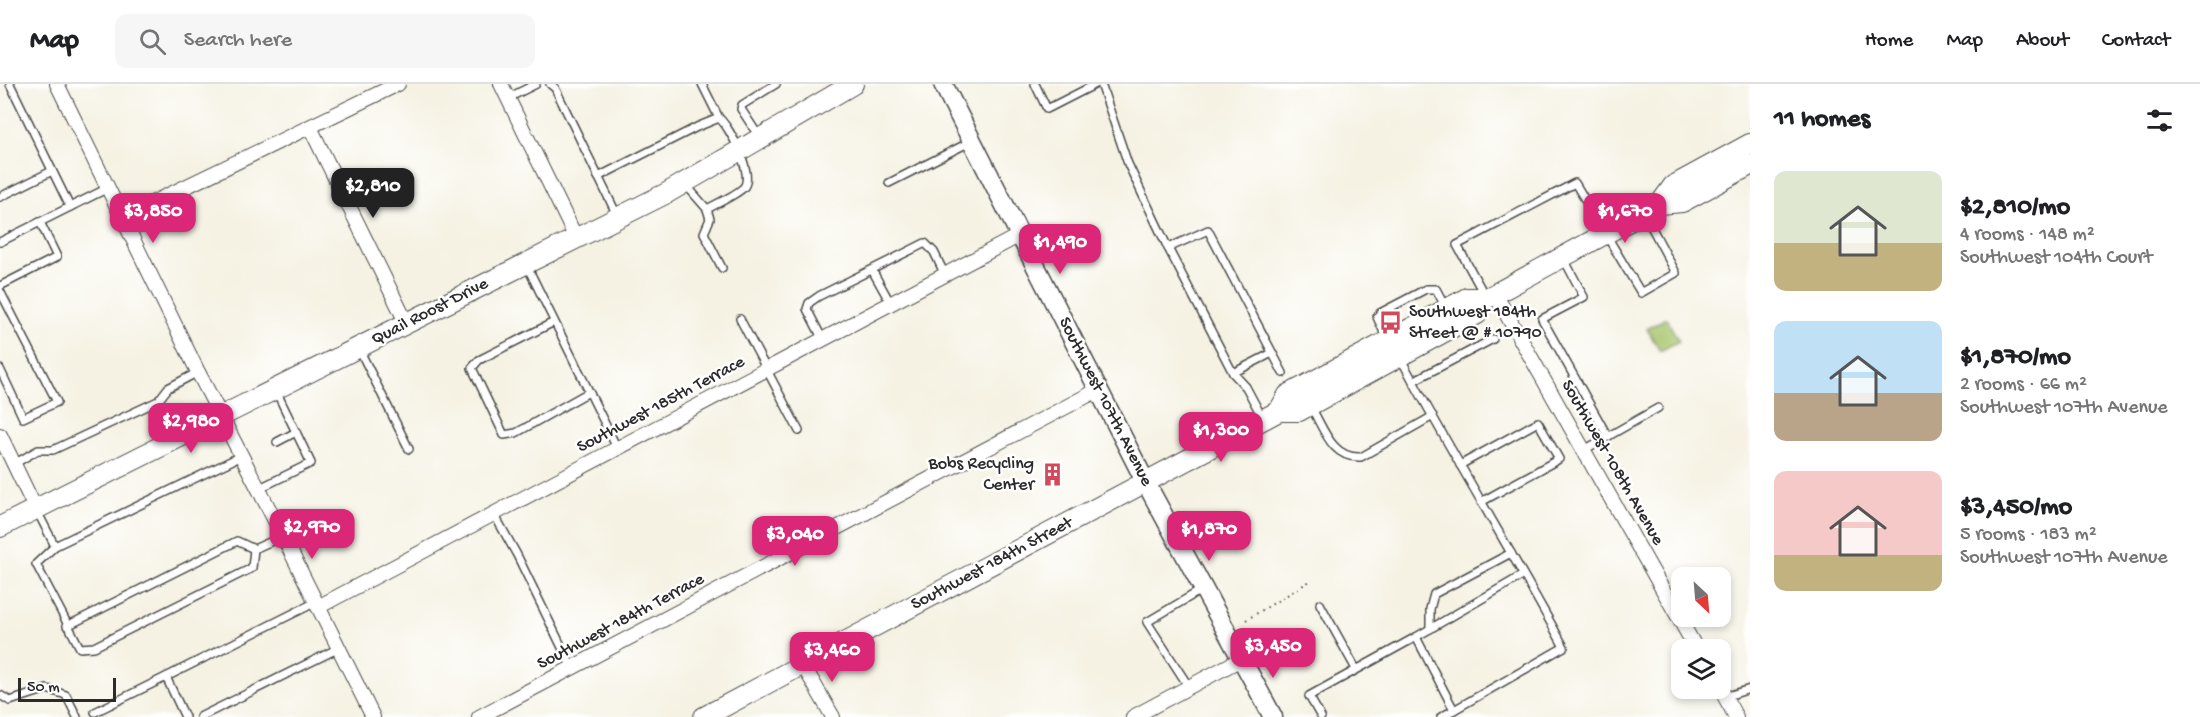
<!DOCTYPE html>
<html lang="en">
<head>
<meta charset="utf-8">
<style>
	body { margin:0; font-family:"Gochi Hand",sans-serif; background:#f6f6f6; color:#202124; height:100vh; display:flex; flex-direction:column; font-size:22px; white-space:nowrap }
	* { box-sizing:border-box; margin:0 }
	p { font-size:20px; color:#757577 }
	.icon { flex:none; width:33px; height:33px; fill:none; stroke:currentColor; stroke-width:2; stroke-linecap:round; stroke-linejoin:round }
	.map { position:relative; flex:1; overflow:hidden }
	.panel { display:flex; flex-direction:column; background:#fff; width:450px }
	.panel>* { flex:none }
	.needle { width:39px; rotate:154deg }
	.fabs { position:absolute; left:1671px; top:483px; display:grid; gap:12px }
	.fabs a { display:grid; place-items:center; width:60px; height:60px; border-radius:12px; background:#fff; box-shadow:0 3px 9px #0003; font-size:30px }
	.scale { position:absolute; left:18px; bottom:15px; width:98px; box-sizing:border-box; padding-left:6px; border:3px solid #2b2b2b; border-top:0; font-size:16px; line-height:21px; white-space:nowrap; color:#2b2b2b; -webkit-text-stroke:4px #fff; paint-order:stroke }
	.price { position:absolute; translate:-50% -51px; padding:0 14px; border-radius:12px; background:#db2777; color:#fff; font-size:20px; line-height:39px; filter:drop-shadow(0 2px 3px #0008) }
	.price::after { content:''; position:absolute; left:50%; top:36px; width:18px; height:14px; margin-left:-9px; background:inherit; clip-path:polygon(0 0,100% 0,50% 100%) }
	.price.active { background:#222; color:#fff }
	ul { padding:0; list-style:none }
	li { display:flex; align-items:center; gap:18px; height:150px; padding:0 24px }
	li span { display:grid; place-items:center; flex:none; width:168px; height:120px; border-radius:12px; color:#555 }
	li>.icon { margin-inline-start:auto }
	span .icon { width:72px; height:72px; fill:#fffc; stroke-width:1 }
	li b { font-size:26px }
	h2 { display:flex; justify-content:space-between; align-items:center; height:72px; padding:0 24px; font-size:26px }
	header { display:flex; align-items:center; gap:36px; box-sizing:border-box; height:84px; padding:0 30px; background:#fff; border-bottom:2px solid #e0e0e0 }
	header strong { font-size:28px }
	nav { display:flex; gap:33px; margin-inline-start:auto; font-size:21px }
	.search { width:420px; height:54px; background:#f6f6f6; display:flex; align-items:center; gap:15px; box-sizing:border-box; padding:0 21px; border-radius:12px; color:#757577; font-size:22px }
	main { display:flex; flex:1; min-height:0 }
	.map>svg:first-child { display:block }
	.green { fill:#a6c46b; stroke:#68784b; stroke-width:1.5 }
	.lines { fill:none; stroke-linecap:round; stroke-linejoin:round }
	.service-casing { stroke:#494947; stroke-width:10 }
	.minor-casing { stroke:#494947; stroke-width:16 }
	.tertiary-casing { stroke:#494947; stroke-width:21 }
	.secondary-casing { stroke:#494947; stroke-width:22 }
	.path { stroke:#494947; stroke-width:2; stroke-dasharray:1.5 4.5; stroke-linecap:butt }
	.service { stroke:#fff; stroke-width:7 }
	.minor { stroke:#fff; stroke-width:14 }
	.tertiary { stroke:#fff; stroke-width:18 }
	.secondary { stroke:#fff; stroke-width:20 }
	.labels { text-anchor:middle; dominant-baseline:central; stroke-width:5; stroke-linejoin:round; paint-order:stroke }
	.street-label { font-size:18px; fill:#2b2b2b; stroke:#fff }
	.poi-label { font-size:18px; fill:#2b2b2b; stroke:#fff; text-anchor:start }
</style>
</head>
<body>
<header>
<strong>Map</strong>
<div class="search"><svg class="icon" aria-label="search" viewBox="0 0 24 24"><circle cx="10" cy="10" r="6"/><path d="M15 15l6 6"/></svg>Search here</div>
<nav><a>Home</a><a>Map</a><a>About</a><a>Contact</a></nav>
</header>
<main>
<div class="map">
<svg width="1750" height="633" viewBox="0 0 1750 633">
	<rect width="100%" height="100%" fill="#fff"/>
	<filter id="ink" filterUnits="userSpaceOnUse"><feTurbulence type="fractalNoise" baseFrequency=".0167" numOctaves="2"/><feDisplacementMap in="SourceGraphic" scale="12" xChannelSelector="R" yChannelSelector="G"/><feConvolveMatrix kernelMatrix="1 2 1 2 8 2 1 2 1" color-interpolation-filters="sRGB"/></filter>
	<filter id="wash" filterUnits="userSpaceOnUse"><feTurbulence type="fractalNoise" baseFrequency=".008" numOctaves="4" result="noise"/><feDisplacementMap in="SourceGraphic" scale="24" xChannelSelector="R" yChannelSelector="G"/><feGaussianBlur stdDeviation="1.35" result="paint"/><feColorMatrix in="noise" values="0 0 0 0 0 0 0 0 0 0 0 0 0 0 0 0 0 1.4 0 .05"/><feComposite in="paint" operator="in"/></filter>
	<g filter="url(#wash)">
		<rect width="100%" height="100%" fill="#f5f2e3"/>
		<!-- green -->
		<path class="green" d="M1666 234 1679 257 1660 267 1647 245Z"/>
	</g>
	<g filter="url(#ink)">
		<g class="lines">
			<defs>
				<g id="service">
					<path d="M10 0 70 123"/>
					<path d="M550 0 555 4 617 131"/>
					<path d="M702 0 719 34"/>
					<path d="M1035 0 1047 25 1096 0"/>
					<path d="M1101 0 1128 80 1168 164 1233 289 1246 303 1262 333"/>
					<path d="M508 14 536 0"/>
					<path d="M760 54 741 25 742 21 776 0"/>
					<path d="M598 93 697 43 719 34C730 43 754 90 744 103 738 110 716 120 707 125"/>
					<path d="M889 99 972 57"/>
					<path d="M686 101 707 125 710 135 704 149 722 184"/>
					<path d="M0 113 52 87"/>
					<path d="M0 158 108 104"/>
					<path d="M1168 164 1208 146 1283 289"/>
					<path d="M1564 175 1584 213 1542 235 1608 353"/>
					<path d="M527 182 617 364"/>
					<path d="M872 186 891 220"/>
					<path d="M0 202 57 173 40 138"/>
					<path d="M0 207 57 318 23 334 0 285"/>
					<path d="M1485 212 1457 161 1575 99 1641 209 1676 189 1645 131"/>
					<path d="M740 235 799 347"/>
					<path d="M554 238 479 276 472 284 504 351 516 349 589 308"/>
					<path d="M1387 255 1377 233 1380 229 1426 205H1436L1445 222"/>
					<path d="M823 256 807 225 809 219 819 212 925 159 934 168 945 191"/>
					<path d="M359 265 409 365"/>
					<path d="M1401 275C1453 372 1511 466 1564 563L1454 626 1416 553 1523 491"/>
					<path d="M1233 289 1272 269"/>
					<path d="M1413 297 1493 255"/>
					<path d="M1311 323C1324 345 1332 375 1361 373L1433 332"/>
					<path d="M277 358 296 348"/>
					<path d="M1584 366 1658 324"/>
					<path d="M241 372 55 462 36 480 80 564 94 563 252 484 254 465 283 452"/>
					<path d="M14 380 38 366H53L158 317 168 304 198 288"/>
					<path d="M1460 381 1538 338 1559 375 1481 418"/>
					<path d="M258 405 311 379 276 307"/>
					<path d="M37 427 55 462"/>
					<path d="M494 430 517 471 572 584"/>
					<path d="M1320 520 1356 585"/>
					<path d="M67 542 237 457 254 465"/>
					<path d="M1430 545V525L1434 510 1511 469"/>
					<path d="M1189 603 1147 538 1203 505"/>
					<path d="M0 611 10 617 47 605 66 611 77 633"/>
					<path d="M1724 613 1750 605"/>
					<path d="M95 628 166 593"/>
					<path d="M185 633 166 593 316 518"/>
					<path d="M200 633 339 564"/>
					<path d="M1321 633 1309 612 1416 553"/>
					<path d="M1441 633 1454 626"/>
				</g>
				<g id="minor">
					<path d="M57 0 198 288 283 452 373 633"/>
					<path d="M501 0 576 154"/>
					<path d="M310 43 407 240"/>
					<path d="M123 133 398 0"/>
					<path d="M1495 210 1697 566"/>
					<path d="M0 351 36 426"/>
					<path d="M318 523 1020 151"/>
					<path d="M803 581 833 633"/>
					<path d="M1720 604 1736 633"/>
					<path d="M479 633 1098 306"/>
					<path d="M1133 633 1241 575"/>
				</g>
				<path id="tertiary" d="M943 0 1146 399 1273 633"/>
				<g id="secondary">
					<path d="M1660 120 1682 118 1750 81"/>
					<path d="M1279 327 1288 311 1467 214H1486L1495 210 1660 120 1673 102 1750 60"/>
					<path d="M0 443 667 109 853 0"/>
					<path d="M704 633 1279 327H1299L1310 321 1477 230 1486 214"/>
				</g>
			</defs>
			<!-- service casing -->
			<use href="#service" class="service-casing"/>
			<!-- minor casing -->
			<use href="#minor" class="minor-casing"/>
			<!-- tertiary casing -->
			<use href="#tertiary" class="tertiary-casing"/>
			<!-- secondary casing -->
			<use href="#secondary" class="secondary-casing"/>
			<!-- path -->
			<path class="path" d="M1246 536 1310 497"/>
			<!-- service -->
			<use href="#service" class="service"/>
			<!-- minor -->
			<use href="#minor" class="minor"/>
			<!-- tertiary -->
			<use href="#tertiary" class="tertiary"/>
			<!-- secondary -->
			<use href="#secondary" class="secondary"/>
		</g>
	</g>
	<!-- icons -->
	<defs>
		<symbol id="bus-bare" viewBox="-9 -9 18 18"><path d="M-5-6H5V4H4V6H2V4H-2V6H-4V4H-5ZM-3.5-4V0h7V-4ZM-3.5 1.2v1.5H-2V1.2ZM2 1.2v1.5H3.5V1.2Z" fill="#d1495b" stroke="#fff" stroke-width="2.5" paint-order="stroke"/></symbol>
		<symbol id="building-bare" viewBox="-9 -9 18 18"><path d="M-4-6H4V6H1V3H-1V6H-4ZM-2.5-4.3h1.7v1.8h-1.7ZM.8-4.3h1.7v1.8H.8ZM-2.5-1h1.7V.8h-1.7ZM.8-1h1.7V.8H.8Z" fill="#d1495b" stroke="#fff" stroke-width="2.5" paint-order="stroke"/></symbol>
	</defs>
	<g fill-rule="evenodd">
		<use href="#bus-bare" x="1374" y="222" width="33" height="33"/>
		<use href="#building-bare" x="1036" y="374" width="33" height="33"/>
	</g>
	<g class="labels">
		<!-- street labels -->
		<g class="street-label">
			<text transform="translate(430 228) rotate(-27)">Quail Roost Drive</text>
			<text transform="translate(1105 318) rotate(63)">Southwest 107th Avenue</text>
			<text transform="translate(661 321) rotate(-28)">Southwest 185th Terrace</text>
			<text transform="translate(1612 379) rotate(60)">Southwest 108th Avenue</text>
			<text transform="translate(992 480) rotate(-28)">Southwest 184th Street</text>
			<text transform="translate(621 538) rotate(-28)">Southwest 184th Terrace</text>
		</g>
		<!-- poi labels -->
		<g class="poi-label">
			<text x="1409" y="228">Southwest 184th<tspan x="1409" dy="21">Street @ # 10790</tspan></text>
			<text x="1034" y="380" text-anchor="end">Bobs Recycling<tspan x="1034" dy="21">Center</tspan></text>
		</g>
	</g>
</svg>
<div class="fabs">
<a><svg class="needle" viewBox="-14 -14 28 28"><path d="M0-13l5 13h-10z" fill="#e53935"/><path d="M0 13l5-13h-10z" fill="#757577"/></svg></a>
<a><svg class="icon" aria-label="layers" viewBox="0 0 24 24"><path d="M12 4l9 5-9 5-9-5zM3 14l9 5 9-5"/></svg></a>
</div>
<div class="scale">50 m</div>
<b class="price active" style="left:373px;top:135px">$2,810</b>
<b class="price" style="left:153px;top:160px">$3,850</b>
<b class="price" style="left:1625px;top:160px">$1,670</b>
<b class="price" style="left:1060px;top:191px">$1,490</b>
<b class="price" style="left:191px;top:370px">$2,980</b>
<b class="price" style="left:1221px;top:379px">$1,300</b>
<b class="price" style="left:312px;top:476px">$2,970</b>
<b class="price" style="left:1209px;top:478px">$1,870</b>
<b class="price" style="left:795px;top:483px">$3,040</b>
<b class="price" style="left:1273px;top:595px">$3,450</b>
<b class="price" style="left:832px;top:599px">$3,460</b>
</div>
<section class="panel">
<h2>11 homes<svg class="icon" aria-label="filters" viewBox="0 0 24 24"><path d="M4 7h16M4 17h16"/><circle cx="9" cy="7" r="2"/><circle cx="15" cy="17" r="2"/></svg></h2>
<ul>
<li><span style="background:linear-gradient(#dfe7d0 60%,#c2b280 0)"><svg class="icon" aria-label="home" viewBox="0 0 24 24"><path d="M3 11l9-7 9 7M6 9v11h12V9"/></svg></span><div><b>$2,810/mo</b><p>4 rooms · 148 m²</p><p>Southwest 104th Court</p></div></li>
<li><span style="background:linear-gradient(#bfe0f5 60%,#b9a48a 0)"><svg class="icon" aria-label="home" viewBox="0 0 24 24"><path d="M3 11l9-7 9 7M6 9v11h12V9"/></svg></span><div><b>$1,870/mo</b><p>2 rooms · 66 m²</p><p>Southwest 107th Avenue</p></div></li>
<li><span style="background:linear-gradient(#f6c9c9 70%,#c2b280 0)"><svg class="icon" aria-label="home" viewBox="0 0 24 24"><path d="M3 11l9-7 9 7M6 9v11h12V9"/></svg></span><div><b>$3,450/mo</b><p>5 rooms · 183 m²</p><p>Southwest 107th Avenue</p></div></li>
</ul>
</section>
</main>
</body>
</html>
